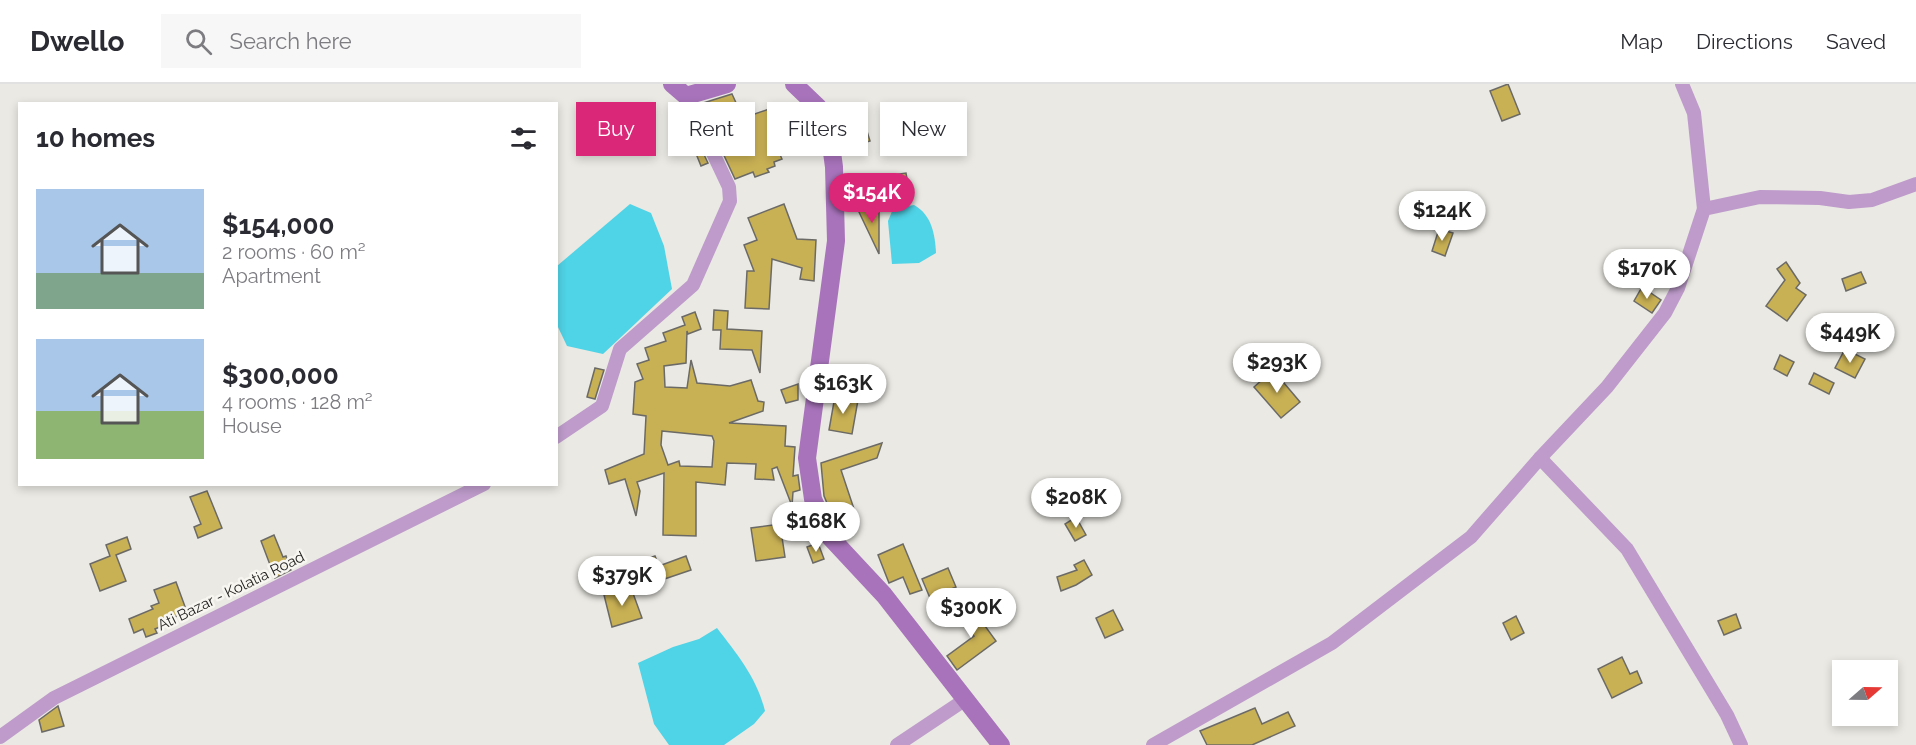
<!DOCTYPE html>
<html lang="en">
<head>
<meta charset="utf-8">
<style>
	body { margin:0; font-family:Raleway,sans-serif; background:#f7f7f7; color:#2b2b33; height:100vh; display:flex; flex-direction:column; font-size:22px; white-space:nowrap }
	* { box-sizing:border-box; margin:0 }
	p { font-size:20px; color:#7c7c81 }
	.icon { flex:none; width:33px; height:33px; fill:none; stroke:currentColor; stroke-width:2; stroke-linecap:round; stroke-linejoin:round }
	.map { position:relative; flex:1; overflow:hidden }
	.details { position:absolute; left:18px; top:18px; width:540px; height:384px; display:flex; flex-direction:column; background:#fff; border-radius:0px; box-shadow:0 3px 9px #0003 }
	.details>* { flex:none }
	.guide { position:absolute; left:576px; top:18px; width:570px; height:54px; display:flex; gap:12px }
	.needle { width:39px; rotate:70deg }
	.controls { position:absolute; left:1832px; top:576px; display:grid; gap:12px }
	.controls a { display:grid; place-items:center; width:66px; height:66px; border-radius:0px; background:#fff; box-shadow:0 3px 9px #0003; font-size:30px }
	.price { position:absolute; translate:-50% -51px; padding:0 14px; border-radius:21px; background:#fff; color:#222; font-size:20px; line-height:39px; filter:drop-shadow(0 2px 3px #0008) }
	.price::after { content:''; position:absolute; left:50%; top:36px; width:18px; height:14px; margin-left:-9px; background:inherit; clip-path:polygon(0 0,100% 0,50% 100%) }
	.price.on { background:#db2777; color:#fff }
	ul { padding:0; list-style:none }
	li { display:flex; align-items:center; gap:18px; height:150px; padding:0 18px }
	li span { display:grid; place-items:center; flex:none; width:168px; height:120px; border-radius:0px; color:#555 }
	li>.icon { margin-inline-start:auto }
	span .icon { width:72px; height:72px; fill:#fffc; stroke-width:1 }
	li b { font-size:26px }
	h2 { display:flex; justify-content:space-between; align-items:center; height:72px; padding:0 18px; font-size:26px }
	.chip { padding:0 21px; border-radius:0px; background:#fff; box-shadow:0 3px 9px #0003; font-size:21px; line-height:54px }
	.chip.on { background:#db2777; color:#fff }
	header { display:flex; align-items:center; gap:36px; box-sizing:border-box; height:84px; padding:0 30px; background:#fff; border-bottom:2px solid #e1e1e2 }
	header strong { font-size:28px }
	nav { display:flex; gap:33px; margin-inline-start:auto; font-size:21px }
	.search { width:420px; height:54px; background:#f7f7f7; display:flex; align-items:center; gap:15px; box-sizing:border-box; padding:0 21px; border-radius:0px; color:#7c7c81; font-size:22px }
	.map>svg:first-child { display:block }
	.water { fill:#4fd3e6 }
	.building { fill:#c8b054; stroke:#6c6a66; stroke-width:1.5; fill-rule:evenodd }
	.lines { fill:none; stroke-linecap:round; stroke-linejoin:round }
	.street { stroke:#be9bcb; stroke-width:14 }
	.secondary { stroke:#a873bb; stroke-width:18 }
	.labels { text-anchor:middle; dominant-baseline:central; stroke-width:5; stroke-linejoin:round; paint-order:stroke }
	.street-label { font-size:15px; fill:#1f1e1c; stroke:#f8f6f1 }
</style>
</head>
<body>
<header>
<strong>Dwello</strong>
<div class="search"><svg class="icon" aria-label="search" viewBox="0 0 24 24"><circle cx="10" cy="10" r="6"/><path d="M15 15l6 6"/></svg>Search here</div>
<nav><a>Map</a><a>Directions</a><a>Saved</a></nav>
</header>
<div class="map">
<svg width="1916" height="661" viewBox="0 0 1916 661">
	<rect width="100%" height="100%" fill="#eae9e3"/>
	<!-- water -->
	<g class="water">
		<path d="M630 120 651 129 664 162 672 205 603 270 567 262 557 241V182Z"/>
		<path d="M914 121C932 131 935 151 936 169L919 179 892 180 888 137 893 125Z"/>
		<path d="M717 544C737 570 757 594 765 627L754 640 724 661H669L654 640 638 579 673 563 699 555Z"/>
	</g>
	<!-- building -->
	<g class="building">
		<path d="M1508 0 1520 30 1502 37 1490 7Z"/>
		<path d="M732 10 743 34 775 23 790 62 778 66 782 75 774 78 775 82 767 85 769 88 755 93 753 88 735 95 700 20Z"/>
		<path d="M677 20 681 22 708 79 701 82 695 67 697 66Z"/>
		<path d="M866 44 870 57 853 62 849 49Z"/>
		<path d="M906 89 908 101 881 105 879 93Z"/>
		<path d="M784 120 797 155 816 156 814 197 800 195 802 184 772 175 769 225 745 224 747 187H754L744 161 757 156 748 134Z"/>
		<path d="M879 124V170L858 126Z"/>
		<path d="M1439 145 1453 149 1445 172 1432 167Z"/>
		<path d="M1786 178 1800 199 1796 204 1806 211 1787 237 1766 222 1785 196 1777 185Z"/>
		<path d="M1861 188 1866 199 1846 207 1842 195Z"/>
		<path d="M1642 203 1661 216 1652 229 1634 217Z"/>
		<path d="M714 226 728 227 727 245 762 247 760 289 752 266 720 265 721 246H713Z"/>
		<path d="M695 228 701 245 688 250 687 247 686 279 664 282 665 303 687 304 691 276 697 299 730 302 751 296 758 317 764 318 763 327 729 339 786 342 785 362 795 363 793 392 798 391 800 406 793 408 792 422 777 383 772 385 774 396 755 395 756 380 727 379 725 401 696 398V452L663 451 664 389 637 398 640 407 636 432 625 395 609 400 605 386 644 370 646 332 633 330 635 298 643 295 637 280 649 276 645 264 666 257 663 249 685 241 682 233ZM662 347 712 352 714 357 712 383 680 382 679 377 668 381 661 361Z"/>
		<path d="M1834 247 1848 254 1843 264 1829 257Z"/>
		<path d="M1845 265 1865 275 1855 294 1835 284Z"/>
		<path d="M1780 271 1794 278 1787 292 1774 285Z"/>
		<path d="M595 284 604 286 595 315 587 313Z"/>
		<path d="M1273 286 1300 318 1281 334 1254 303Z"/>
		<path d="M1814 289 1834 299 1829 310 1809 300Z"/>
		<path d="M798 300V316L786 319 781 306Z"/>
		<path d="M835 312 858 316 852 350 829 346Z"/>
		<path d="M882 359 877 374 841 386 857 434 836 440 824 412 821 379Z"/>
		<path d="M207 407 222 444 198 454 194 443 201 440 190 413Z"/>
		<path d="M1076 433 1086 451 1075 457 1065 440Z"/>
		<path d="M780 440 785 473 756 477 751 444Z"/>
		<path d="M274 451 283 473 286 472 291 486 275 494 261 457Z"/>
		<path d="M127 453 131 465 116 471 126 497 100 507 90 480 110 472 106 461Z"/>
		<path d="M818 459 824 475 813 479 807 463Z"/>
		<path d="M903 460 922 506 910 510 903 493 889 499 878 471Z"/>
		<path d="M655 472 659 482 686 472 691 486 638 504 630 481Z"/>
		<path d="M1084 476 1092 491 1076 501 1061 507 1057 493 1077 486 1074 481Z"/>
		<path d="M948 484 956 503 930 514 922 495Z"/>
		<path d="M176 498 187 528 165 537 167 540 155 545 157 549 146 553 143 545 134 549 129 535 153 525 151 522 159 519 154 506Z"/>
		<path d="M630 501 642 534 612 543 604 511Z"/>
		<path d="M969 520 996 557 957 586 947 572 974 552 957 529Z"/>
		<path d="M1113 526 1123 546 1105 554 1096 534Z"/>
		<path d="M1736 530 1741 544 1724 551 1718 537Z"/>
		<path d="M1516 532 1524 549 1511 556 1503 539Z"/>
		<path d="M1622 573 1630 590 1637 587 1642 599 1612 614 1598 585Z"/>
		<path d="M58 622 64 642 42 648 39 636Z"/>
		<path d="M1255 624 1262 640 1288 628 1295 642 1252 661H1207L1200 647Z"/>
	</g>
	<g class="lines">
		<!-- street -->
		<g class="street">
			<path d="M1682 0 1694 29 1704 125"/>
			<path d="M556 353 602 322 620 265 693 201 730 117 729 103 686 12"/>
			<path d="M1540 374 1627 465 1727 631 1741 661"/>
			<path d="M0 653 54 614 484 400"/>
			<path d="M897 661 966 615"/>
			<path d="M1153 661 1332 559 1471 453 1540 374 1607 303 1665 229 1678 204 1704 125 1760 113 1820 114 1849 118 1872 116 1916 100"/>
		</g>
		<!-- secondary -->
		<g class="secondary">
			<path d="M672 0 686 12 727 0"/>
			<path d="M794 0 818 23 829 46 834 83 836 157 807 374 813 415 829 452 884 511 1001 661"/>
		</g>
	</g>
	<g class="labels">
		<!-- street labels -->
		<g class="street-label">
			<text transform="translate(231 507) rotate(-26)">Ati Bazar - Kolatia Road</text>
		</g>
	</g>
</svg>
<div class="controls">
<a><svg class="needle" viewBox="-14 -14 28 28"><path d="M0-13l5 13h-10z" fill="#e53935"/><path d="M0 13l5-13h-10z" fill="#7c7c81"/></svg></a>
</div>
<b class="price on" style="left:872px;top:140px">$154K</b>
<b class="price" style="left:1442px;top:158px">$124K</b>
<b class="price" style="left:1647px;top:216px">$170K</b>
<b class="price" style="left:1850px;top:280px">$449K</b>
<b class="price" style="left:1277px;top:310px">$293K</b>
<b class="price" style="left:843px;top:331px">$163K</b>
<b class="price" style="left:1076px;top:445px">$208K</b>
<b class="price" style="left:816px;top:469px">$168K</b>
<b class="price" style="left:622px;top:523px">$379K</b>
<b class="price" style="left:971px;top:555px">$300K</b>
<div class="guide">
<a class="chip on">Buy</a>
<a class="chip">Rent</a>
<a class="chip">Filters</a>
<a class="chip">New</a>
</div>
<section class="details">
<h2>10 homes<svg class="icon" aria-label="filters" viewBox="0 0 24 24"><path d="M4 7h16M4 17h16"/><circle cx="9" cy="7" r="2"/><circle cx="15" cy="17" r="2"/></svg></h2>
<ul>
<li><span style="background:linear-gradient(#a9c7e8 70%,#7fa58c 0)"><svg class="icon" aria-label="home" viewBox="0 0 24 24"><path d="M3 11l9-7 9 7M6 9v11h12V9"/></svg></span><div><b>$154,000</b><p>2 rooms · 60 m²</p><p>Apartment</p></div></li>
<li><span style="background:linear-gradient(#a9c7e8 60%,#8fb573 0)"><svg class="icon" aria-label="home" viewBox="0 0 24 24"><path d="M3 11l9-7 9 7M6 9v11h12V9"/></svg></span><div><b>$300,000</b><p>4 rooms · 128 m²</p><p>House</p></div></li>
</ul>
</section>
</div>
</body>
</html>
